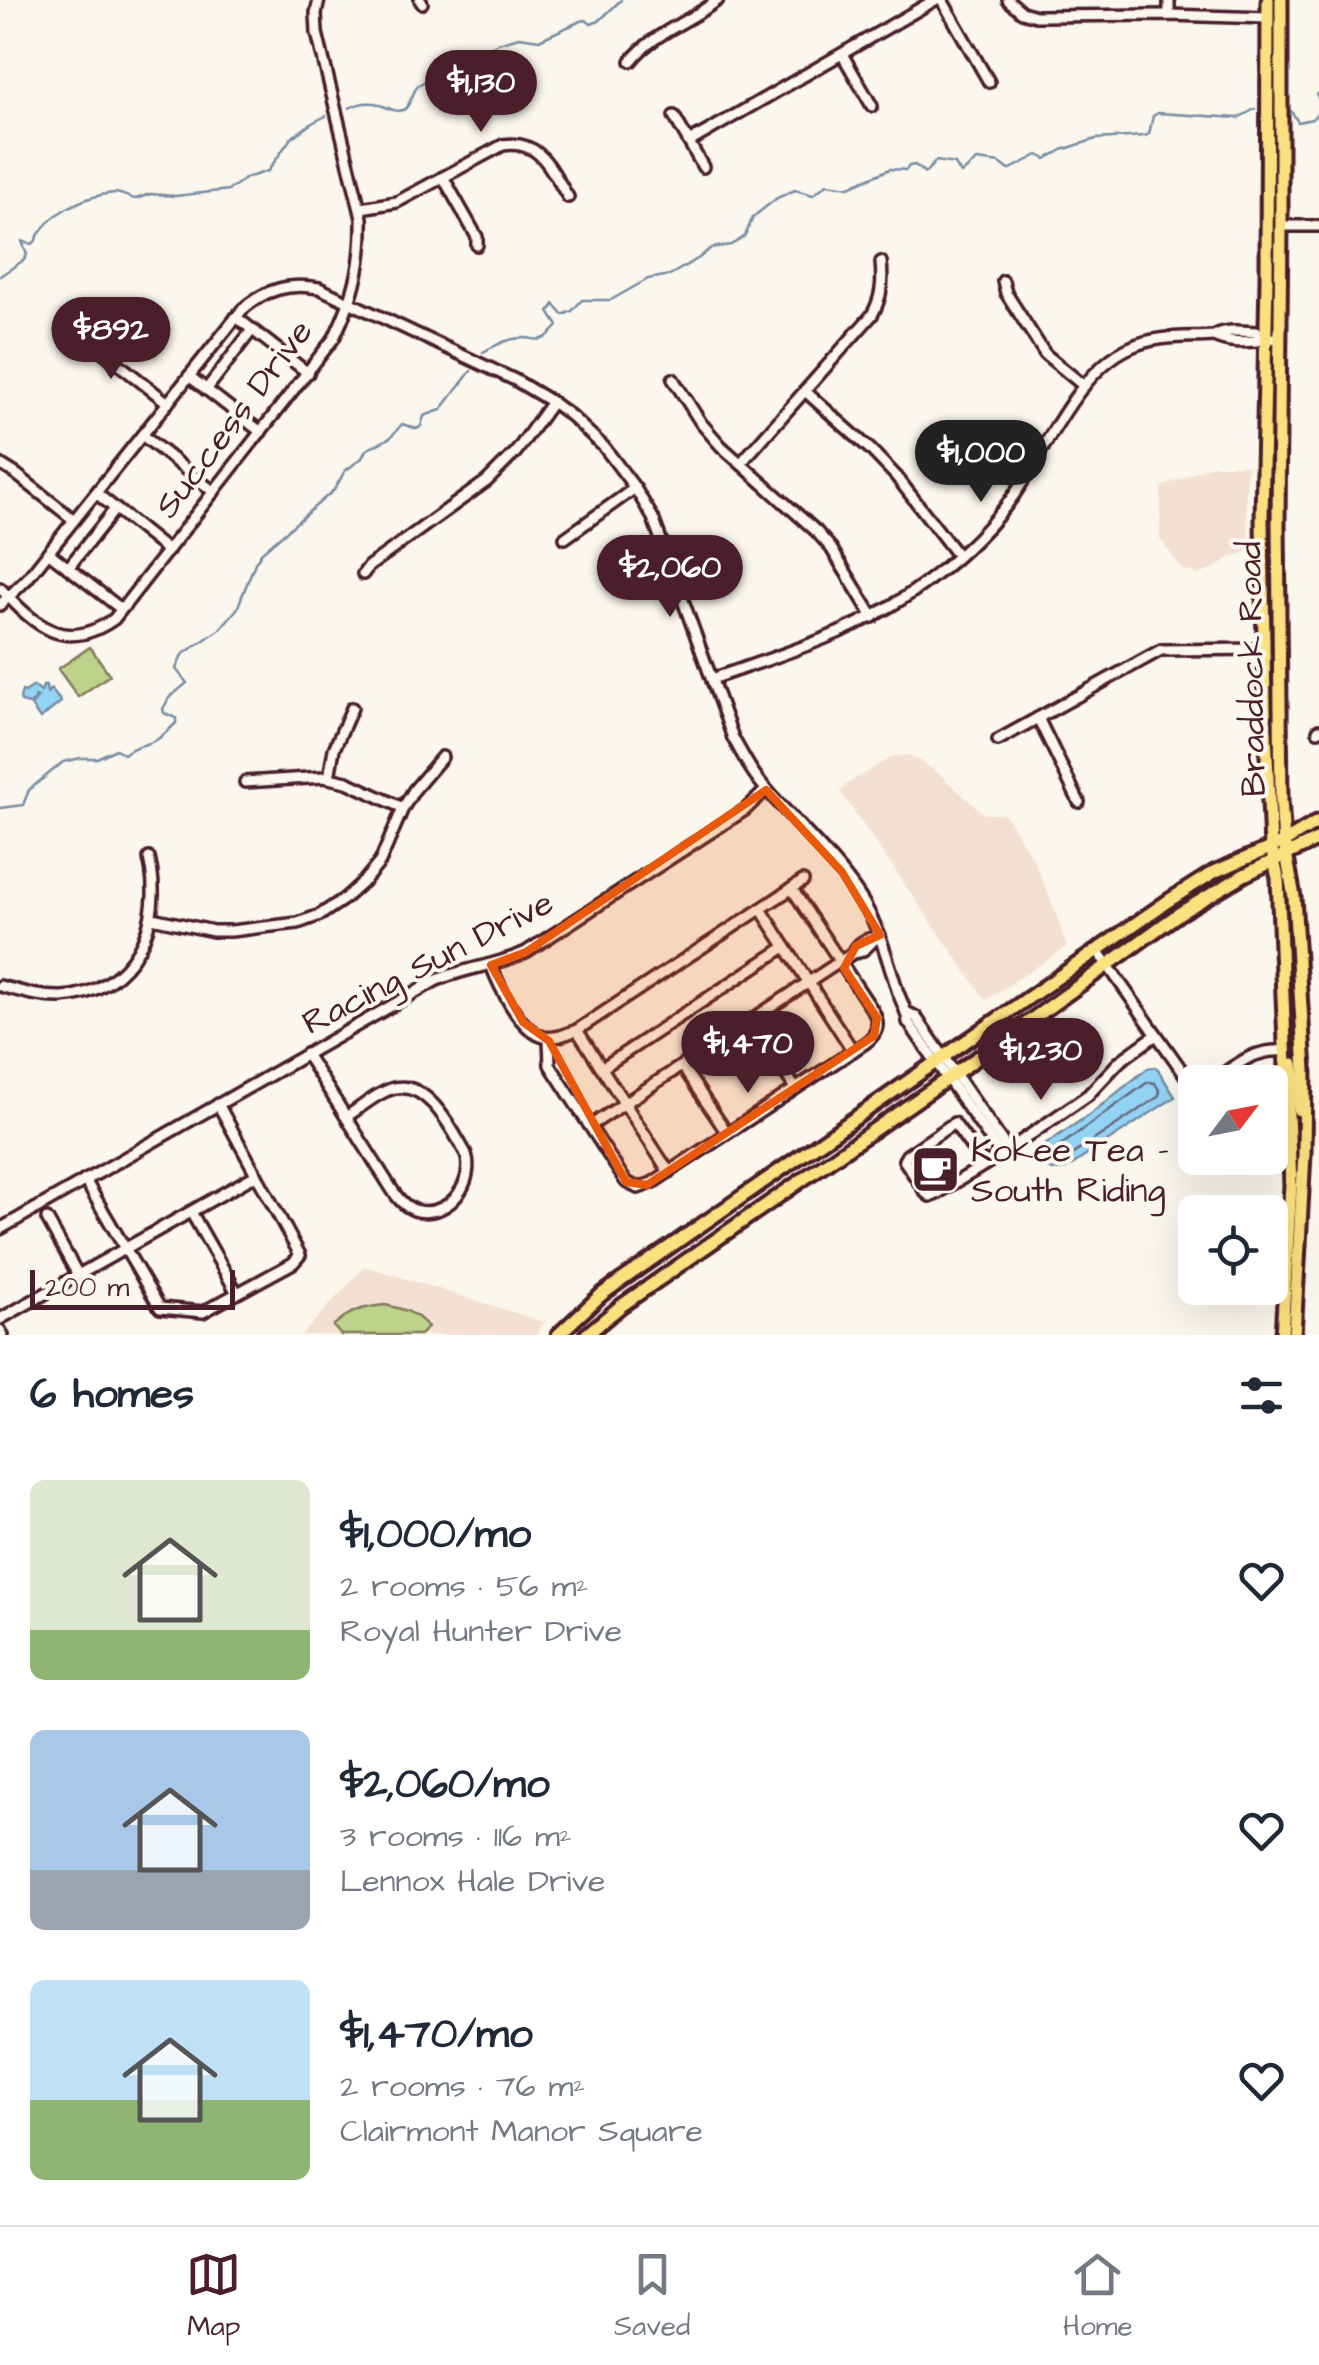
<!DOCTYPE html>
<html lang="en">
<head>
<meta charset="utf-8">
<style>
	body { margin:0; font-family:"Architects Daughter",sans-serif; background:#f2f2f3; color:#1f2937; height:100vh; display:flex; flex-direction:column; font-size:38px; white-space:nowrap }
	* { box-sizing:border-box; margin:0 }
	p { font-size:32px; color:#747a83 }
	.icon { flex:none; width:55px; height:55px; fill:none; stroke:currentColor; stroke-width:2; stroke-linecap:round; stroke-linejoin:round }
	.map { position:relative; height:1335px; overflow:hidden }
	.side { display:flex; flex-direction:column; background:#fff; flex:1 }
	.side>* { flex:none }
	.needle { width:65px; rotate:58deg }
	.fabs { position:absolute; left:1178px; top:1065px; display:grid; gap:20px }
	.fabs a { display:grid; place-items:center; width:110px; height:110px; border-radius:15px; background:#fff; box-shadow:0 10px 40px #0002; font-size:50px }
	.scale { position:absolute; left:30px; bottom:25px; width:205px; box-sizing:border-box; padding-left:10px; border:5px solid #4a1f2b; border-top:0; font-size:28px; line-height:35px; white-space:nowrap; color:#4a1f2b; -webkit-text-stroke:8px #fbf7ec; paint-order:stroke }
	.price { position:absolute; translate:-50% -85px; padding:0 22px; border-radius:35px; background:#4a1f2b; color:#fff; font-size:32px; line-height:65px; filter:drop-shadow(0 2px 5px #0008) }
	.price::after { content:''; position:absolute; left:50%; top:60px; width:30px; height:22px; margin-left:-15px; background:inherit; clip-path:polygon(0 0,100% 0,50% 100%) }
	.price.selected { background:#222; color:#fff }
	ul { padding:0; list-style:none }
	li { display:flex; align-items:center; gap:30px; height:250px; padding:0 30px }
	li span { display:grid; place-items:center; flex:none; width:280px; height:200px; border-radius:15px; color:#555 }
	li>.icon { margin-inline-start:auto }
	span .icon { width:120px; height:120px; fill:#fffc; stroke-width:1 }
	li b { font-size:42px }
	h2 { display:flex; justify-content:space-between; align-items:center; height:120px; padding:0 30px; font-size:42px }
	.tabs { display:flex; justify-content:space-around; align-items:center; height:140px; border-top:2px solid #e0e1e3; background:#fff; font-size:28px; color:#747a83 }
	.tabs a { display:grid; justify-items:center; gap:5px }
	.tabs .selected { color:#4a1f2b }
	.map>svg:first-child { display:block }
	.built { fill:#f3e0d2 }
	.green { fill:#bcd389; stroke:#83795a; stroke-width:2.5 }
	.water { fill:#93d4f5; stroke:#768ca4; stroke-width:2.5 }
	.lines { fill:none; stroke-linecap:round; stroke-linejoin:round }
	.shore { stroke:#67677c; stroke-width:2.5 }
	.stream { stroke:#768ca4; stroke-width:2.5 }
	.minor-casing { stroke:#4a1f2b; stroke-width:16 }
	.major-casing { stroke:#4a1f2b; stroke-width:19 }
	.minor { stroke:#fbf7ec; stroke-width:9 }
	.major { stroke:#fbe080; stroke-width:11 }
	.marked { fill:#e8590c; fill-opacity:0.2; stroke:#e8590c; stroke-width:8; stroke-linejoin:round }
	.labels { text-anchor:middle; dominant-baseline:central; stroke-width:8; stroke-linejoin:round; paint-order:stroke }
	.street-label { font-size:35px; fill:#4a1f2b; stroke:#fbf7ec }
	.poi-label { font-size:35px; fill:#4a1f2b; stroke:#fbf7ec; text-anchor:start }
</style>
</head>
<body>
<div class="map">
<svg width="1319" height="1335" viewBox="0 0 1319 1335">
	<rect width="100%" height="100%" fill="#fbf7ec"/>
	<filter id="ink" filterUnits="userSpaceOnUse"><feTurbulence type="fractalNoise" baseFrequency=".01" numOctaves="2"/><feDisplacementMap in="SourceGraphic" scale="20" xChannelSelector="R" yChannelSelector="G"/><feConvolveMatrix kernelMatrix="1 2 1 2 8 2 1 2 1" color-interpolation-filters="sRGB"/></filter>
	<g filter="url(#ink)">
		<!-- built -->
		<g class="built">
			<path d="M1212 465H1247L1246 507 1250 551 1231 557 1218 566 1199 575 1185 570 1178 564 1160 539 1161 487Z"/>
			<path d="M908 755 922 762 944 778 984 814H1002L1006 816 1033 859 1051 900 1067 947 986 1000 840 792 845 785 894 756Z"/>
			<path d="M365 1266 544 1322 536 1335H302Z"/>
		</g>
		<!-- green -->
		<g class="green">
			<path d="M90 647 110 675 78 697 58 669Z"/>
			<path d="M385 1305C403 1309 416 1312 428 1327L420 1335H341L333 1326C349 1311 363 1307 385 1305Z"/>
		</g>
		<!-- water -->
		<g class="water">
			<path d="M34 686 41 692 43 686H46L47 693 51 689 61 702 40 719 31 706 38 697H35V700L29 704 21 702 20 698 22 691 25 692Z"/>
			<path d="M1154 1067 1157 1068 1175 1097 1066 1169 1052 1170 1027 1157 1093 1112 1148 1068Z"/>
		</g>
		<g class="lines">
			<!-- shore -->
			<path class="shore" d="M1148 1082 1155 1083 1160 1092 1158 1097 1070 1156 1059 1160 1053 1158V1151Z"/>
			<!-- stream -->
			<g class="stream">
				<path d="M1319 93 1317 95 1319 101"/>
				<path d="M349 108C358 104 364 102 374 103 383 104 397 116 406 108 411 102 413 92 418 85L498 43 519 37 539 40 581 21 586 20 591 24 599 21 621 0"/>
				<path d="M1291 111 1298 122 1312 119 1319 111"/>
				<path d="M0 276 24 260 27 255 22 241 31 244 35 242C47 213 84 196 114 193 121 193 129 198 136 199L150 194 175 196 229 190 246 178 268 171 291 138 312 123 326 116"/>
				<path d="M483 352C493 347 504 340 514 339 539 334 537 350 558 326L549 312 554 304 563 315 572 311 582 300H611L648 279 670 275 699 258 711 248 731 245 738 241 745 236 753 217 777 198 795 190 813 195 827 184 849 187 890 169 906 170 909 166 915 165 925 173 936 161 955 164 961 174 977 160 1000 163 1009 170 1038 155 1046 159 1062 150 1096 139 1145 136 1149 134 1153 116 1158 113 1238 118 1255 109"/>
				<path d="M0 808 23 805 29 790 63 762 81 758H97L116 749 124 754C137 743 144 747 156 740 163 736 170 729 176 723V718L164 713 163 709 169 698 187 683 176 669 182 655 219 630 237 609 255 563 261 553 334 490 345 471 362 458 366 450 390 438 402 424 417 429 421 426 424 416 441 410 471 371"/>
			</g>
			<defs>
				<g id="minor">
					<path d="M420 0 422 3"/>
					<path d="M942 0 989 82"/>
					<path d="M1008 0 1022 12 1036 16 1169 15 1268 18"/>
					<path d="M1169 15V0"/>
					<path d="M842 54 872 106"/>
					<path d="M631 61C653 33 689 22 718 0"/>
					<path d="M674 116 703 167"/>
					<path d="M689 142 935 0"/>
					<path d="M443 177 477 237V245"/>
					<path d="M361 208 397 202 503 145C541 139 551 170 568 197"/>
					<path d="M1281 226H1319"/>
					<path d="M1003 281 1006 293 1045 354 1084 386"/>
					<path d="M236 317 308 373"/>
					<path d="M78 332 168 403"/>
					<path d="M1214 336C1227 343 1242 342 1257 341L1261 337"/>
					<path d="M189 376 261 432"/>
					<path d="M673 379 701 423 721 446 816 531 831 548 873 617"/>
					<path d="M206 390 252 330"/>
					<path d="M805 391 871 450 896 476 958 556"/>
					<path d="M142 435 214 492"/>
					<path d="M741 463 872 315C882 297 883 282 881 262"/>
					<path d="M0 464 16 474 74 520"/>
					<path d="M96 493 168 551"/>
					<path d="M565 538 635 488"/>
					<path d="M48 552 121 609"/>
					<path d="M68 568 115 509"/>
					<path d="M363 574 369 566 487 481 516 452 552 402"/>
					<path d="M0 588C35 625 64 654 114 619L334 338C354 296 363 266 362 218L317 33 316 13 319 0"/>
					<path d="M0 605 27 579 242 310C265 289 289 283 319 288L515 380 552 402 571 416 604 447 635 488 653 518 733 738C743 756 753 775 767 790 797 825 832 856 858 894 877 922 886 954 896 986 899 999 907 1009 908 1022L1001 1155"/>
					<path d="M712 679C789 652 868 629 933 577 963 554 992 526 1014 495 1046 449 1078 370 1131 347 1157 335 1185 338 1214 336 1225 329 1242 331 1256 332L1261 337 1279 339"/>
					<path d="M1038 718 1079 802"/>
					<path d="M1318 731 1319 730"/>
					<path d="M998 740 1161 650 1264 649"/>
					<path d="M329 778 334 749 352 708"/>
					<path d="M245 782 324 777 347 782 403 808"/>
					<path d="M761 909 853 1051"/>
					<path d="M152 918 213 931H231L298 923 320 915 344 899 364 881 380 862 403 808 414 790 442 757"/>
					<path d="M1097 950 1195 1089"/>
					<path d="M853 953C858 943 865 938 876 938"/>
					<path d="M491 965C499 986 520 1031 544 1037 555 1039 566 1034 577 1030L803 881"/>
					<path d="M0 986C20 991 41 998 62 997 134 992 165 922 149 858"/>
					<path d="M908 1013 916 1017 1008 1150"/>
					<path d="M751 1021 795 1088"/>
					<path d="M577 1030 669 1172"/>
					<path d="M549 1038 550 1065 626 1182 638 1188 652 1183 865 1043C877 1034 881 1025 873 1011L792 889"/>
					<path d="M306 1054 393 1191C399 1200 407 1209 418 1211 450 1217 475 1182 466 1154 451 1127 424 1073 386 1091 372 1097 359 1109 346 1117"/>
					<path d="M682 1066 727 1133"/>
					<path d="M602 1068 785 947"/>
					<path d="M1211 1082C1235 1066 1254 1048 1285 1051"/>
					<path d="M590 1126 853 953C867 952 869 942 880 935"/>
					<path d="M984 1165 954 1123 907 1155 904 1160 926 1193 930 1196 935 1195 1001 1155 1088 1095 1120 1061 1156 1035"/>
					<path d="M85 1180 160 1308 203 1312 293 1263 300 1255 218 1104"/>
					<path d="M191 1212 237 1293"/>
					<path d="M47 1219 78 1275"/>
					<path d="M0 1229 435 981C464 968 496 966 526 952L745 810 766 790"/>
					<path d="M0 1319 256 1175"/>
					<path d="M0 1330 3 1335"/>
				</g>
				<g id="major">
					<path d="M1268 0 1267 278 1262 519 1265 709 1271 847 1278 878 1291 1185 1282 1335"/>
					<path d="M1281 0V226L1278 521 1281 800 1284 842 1294 897 1305 1070 1304 1154 1294 1335"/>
					<path d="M1293 1064 1299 1110"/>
					<path d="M558 1335 601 1295 619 1282 1168 901 1214 872 1284 842 1319 821"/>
					<path d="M586 1335 621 1306 1013 1033 1180 913 1244 875 1319 839"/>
				</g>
			</defs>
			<!-- minor casing -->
			<use href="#minor" class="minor-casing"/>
			<!-- major casing -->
			<use href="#major" class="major-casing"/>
			<!-- minor -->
			<use href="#minor" class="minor"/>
			<!-- major -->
			<use href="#major" class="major"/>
		</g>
	</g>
	<!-- marked area -->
	<path class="marked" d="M766 790 842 872 880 935 856 946 844 968 877 1018 874 1036 647 1185 626 1182 549 1041 523 1022 491 965 526 952Z"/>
	<!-- icons -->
	<defs>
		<symbol id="cafe-square" viewBox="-11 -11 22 22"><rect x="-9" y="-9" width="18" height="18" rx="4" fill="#4a1f2b" stroke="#fbf7ec"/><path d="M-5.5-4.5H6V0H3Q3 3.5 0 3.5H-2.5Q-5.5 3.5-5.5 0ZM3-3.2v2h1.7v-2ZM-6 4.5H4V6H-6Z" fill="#fff"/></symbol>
	</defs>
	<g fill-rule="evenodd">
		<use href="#cafe-square" x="908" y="1142" width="55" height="55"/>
	</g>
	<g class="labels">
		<!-- street labels -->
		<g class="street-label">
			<text transform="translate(234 419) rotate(-53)">Success Drive</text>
			<text transform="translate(1252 669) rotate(-91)">Braddock Road</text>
			<text transform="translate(428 963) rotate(-27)">Racing Sun Drive</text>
		</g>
		<!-- poi labels -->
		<g class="poi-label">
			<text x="971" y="1150">Kokee Tea -<tspan x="971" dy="40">South Riding</tspan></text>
		</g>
	</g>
</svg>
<div class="fabs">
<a><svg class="needle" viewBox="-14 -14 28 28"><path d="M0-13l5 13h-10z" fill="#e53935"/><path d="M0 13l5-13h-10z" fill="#747a83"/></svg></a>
<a><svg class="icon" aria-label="locate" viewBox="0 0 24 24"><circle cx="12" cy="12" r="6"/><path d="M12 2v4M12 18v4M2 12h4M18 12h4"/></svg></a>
</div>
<div class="scale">200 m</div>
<b class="price" style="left:481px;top:135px">$1,130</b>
<b class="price" style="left:111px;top:382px">$892</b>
<b class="price selected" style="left:981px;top:505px">$1,000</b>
<b class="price" style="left:670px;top:620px">$2,060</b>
<b class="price" style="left:748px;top:1096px">$1,470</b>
<b class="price" style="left:1041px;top:1103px">$1,230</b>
</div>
<section class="side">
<h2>6 homes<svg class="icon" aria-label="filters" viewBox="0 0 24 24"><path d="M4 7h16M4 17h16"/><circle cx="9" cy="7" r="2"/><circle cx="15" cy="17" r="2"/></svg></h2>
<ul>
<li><span style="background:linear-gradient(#dfe7d0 75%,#8fb573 0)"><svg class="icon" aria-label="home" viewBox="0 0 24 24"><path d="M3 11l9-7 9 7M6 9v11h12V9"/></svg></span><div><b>$1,000/mo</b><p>2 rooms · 56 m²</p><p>Royal Hunter Drive</p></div><svg class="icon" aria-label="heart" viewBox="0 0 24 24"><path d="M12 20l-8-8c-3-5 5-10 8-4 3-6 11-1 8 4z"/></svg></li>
<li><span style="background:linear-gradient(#a9c7e8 70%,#9aa5b1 0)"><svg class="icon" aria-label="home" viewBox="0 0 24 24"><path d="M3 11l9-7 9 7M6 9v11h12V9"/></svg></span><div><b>$2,060/mo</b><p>3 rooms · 116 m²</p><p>Lennox Hale Drive</p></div><svg class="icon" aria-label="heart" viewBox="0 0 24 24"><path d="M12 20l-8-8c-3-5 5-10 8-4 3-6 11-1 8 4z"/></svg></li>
<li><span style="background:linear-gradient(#bfe0f5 60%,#8fb573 0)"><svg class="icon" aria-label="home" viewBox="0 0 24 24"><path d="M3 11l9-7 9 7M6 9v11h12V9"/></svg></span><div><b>$1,470/mo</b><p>2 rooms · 76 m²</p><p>Clairmont Manor Square</p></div><svg class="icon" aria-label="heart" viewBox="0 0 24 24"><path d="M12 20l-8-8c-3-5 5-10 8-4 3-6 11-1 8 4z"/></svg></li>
</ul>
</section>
<nav class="tabs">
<a class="selected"><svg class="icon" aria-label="map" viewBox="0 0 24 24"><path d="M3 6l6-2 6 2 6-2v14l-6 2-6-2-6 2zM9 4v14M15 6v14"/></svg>Map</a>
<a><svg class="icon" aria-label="saved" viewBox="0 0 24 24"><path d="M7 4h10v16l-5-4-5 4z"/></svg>Saved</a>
<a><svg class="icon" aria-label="home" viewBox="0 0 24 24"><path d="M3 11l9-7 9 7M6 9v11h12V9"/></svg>Home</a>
</nav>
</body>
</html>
